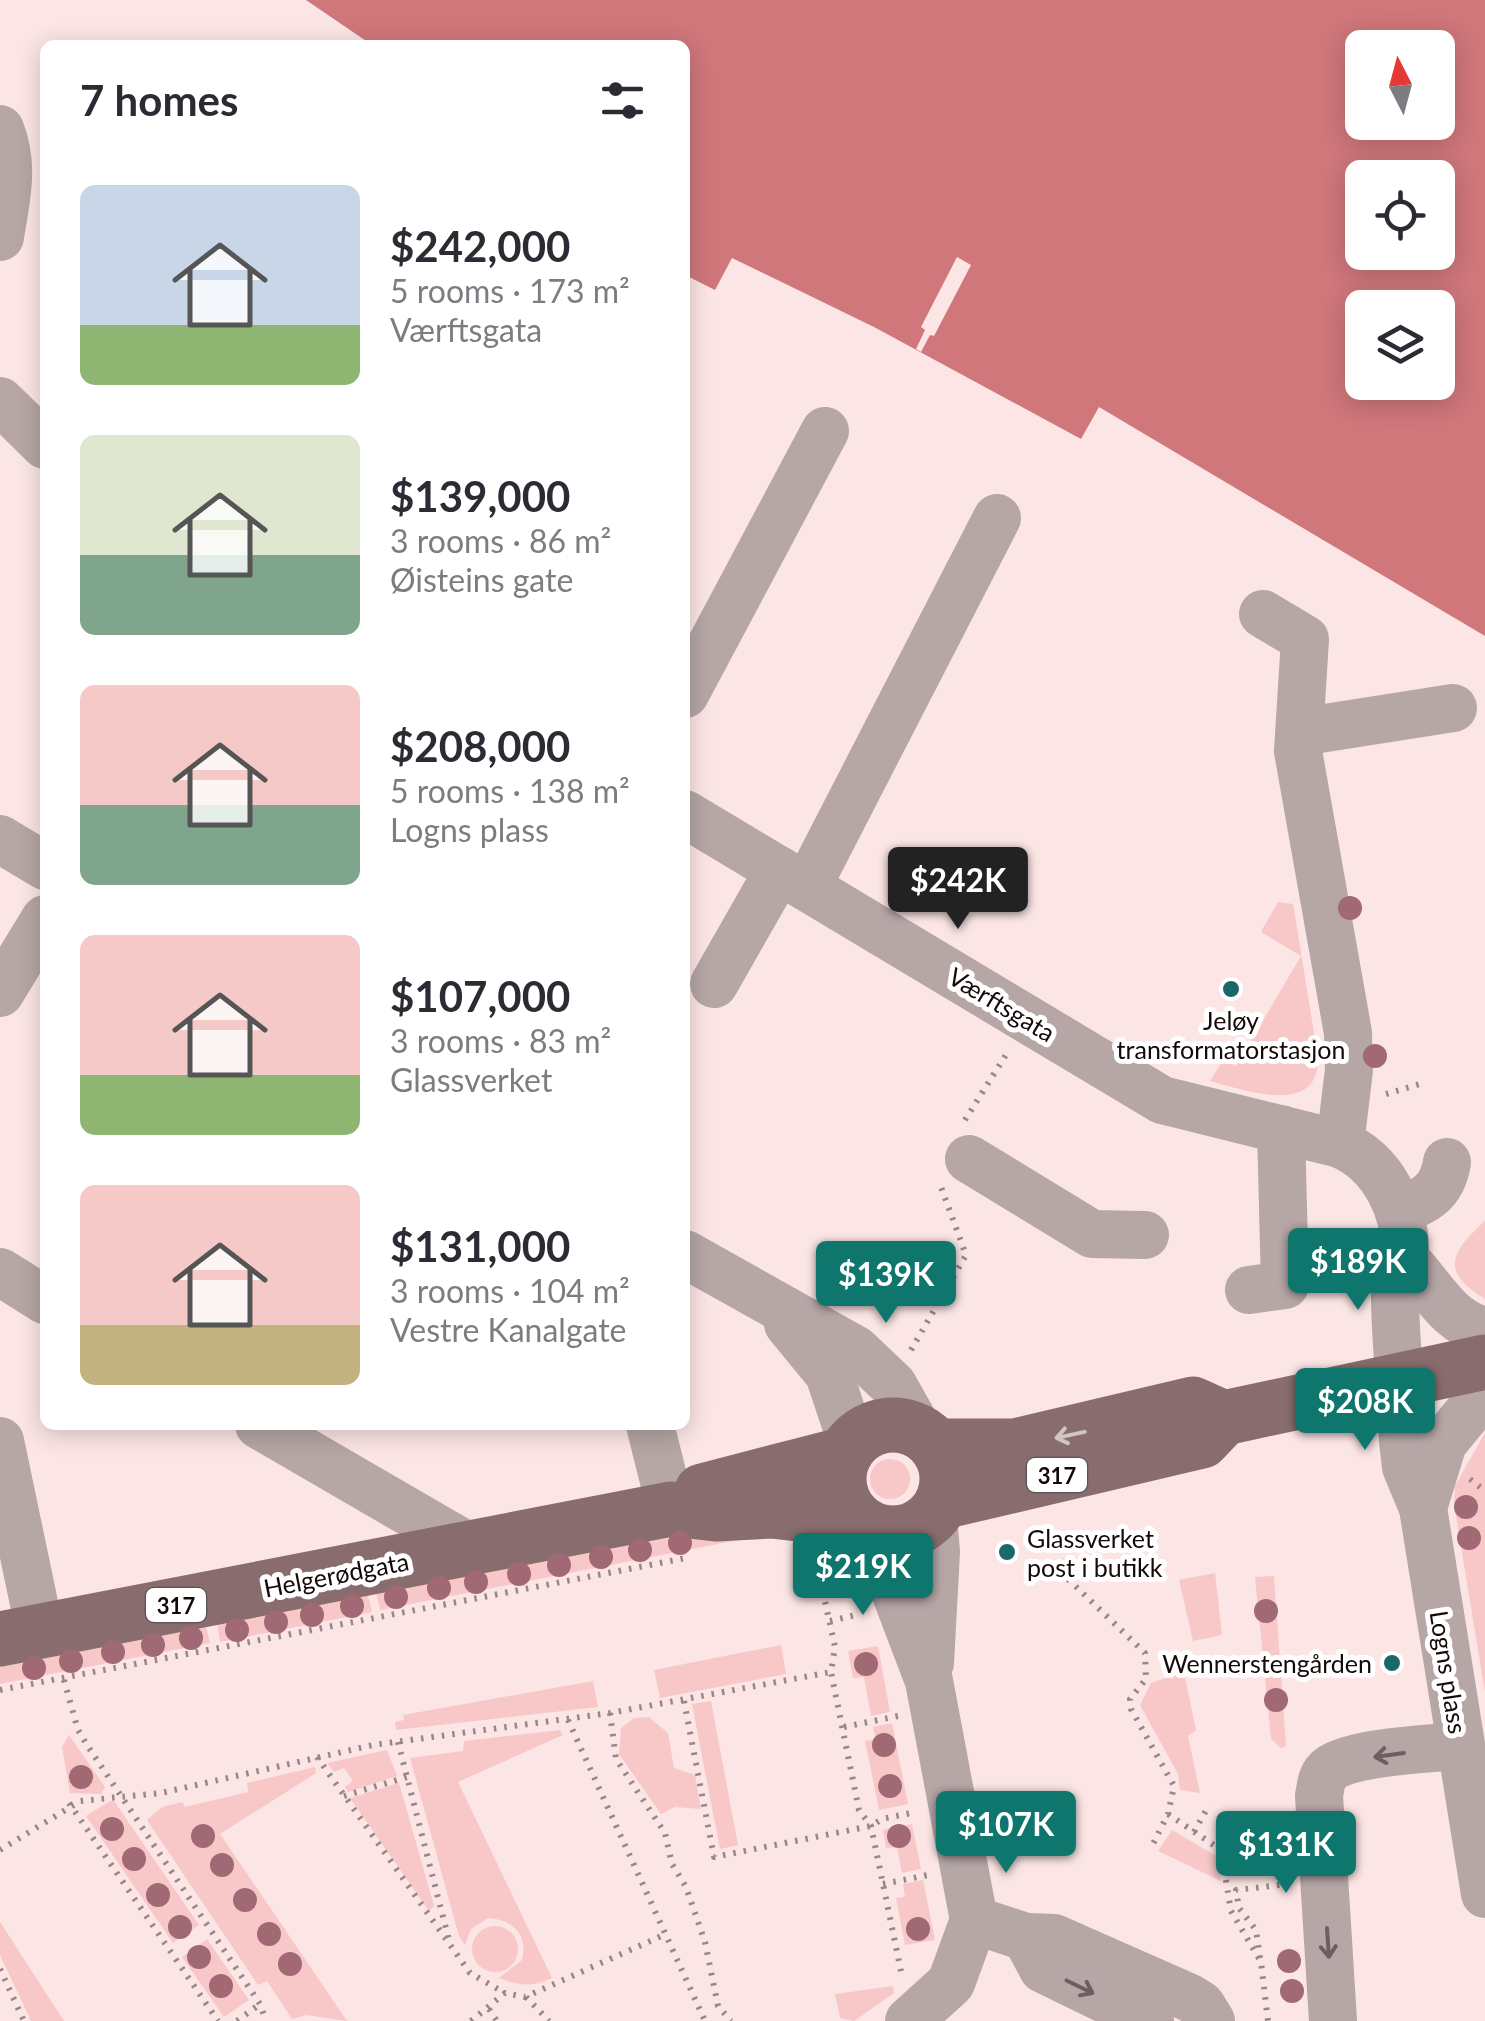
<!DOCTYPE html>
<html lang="en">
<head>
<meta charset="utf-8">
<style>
	body { margin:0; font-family:Lato,sans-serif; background:#f7f7f7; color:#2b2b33; height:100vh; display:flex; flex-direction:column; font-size:38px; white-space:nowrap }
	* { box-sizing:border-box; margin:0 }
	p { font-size:32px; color:#7c7c81 }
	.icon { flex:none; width:55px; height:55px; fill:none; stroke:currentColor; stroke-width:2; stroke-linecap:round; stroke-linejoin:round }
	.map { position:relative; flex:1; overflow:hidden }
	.drawer { position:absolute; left:40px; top:40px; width:650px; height:1390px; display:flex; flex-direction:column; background:#fff; border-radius:15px; box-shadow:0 5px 25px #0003 }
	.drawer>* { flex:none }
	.needle { width:65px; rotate:354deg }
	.controls { position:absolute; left:1345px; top:30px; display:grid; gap:20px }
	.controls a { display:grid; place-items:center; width:110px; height:110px; border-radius:15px; background:#fff; box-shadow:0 5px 25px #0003; font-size:50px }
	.price { position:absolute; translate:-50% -85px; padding:0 22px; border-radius:10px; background:#0f766e; color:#fff; font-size:32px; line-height:65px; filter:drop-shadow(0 2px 5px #0008) }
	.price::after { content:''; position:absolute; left:50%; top:60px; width:30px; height:22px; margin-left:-15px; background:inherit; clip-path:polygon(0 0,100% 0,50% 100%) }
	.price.on { background:#222; color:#fff }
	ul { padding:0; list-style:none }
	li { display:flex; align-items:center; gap:30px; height:250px; padding:0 40px }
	li span { display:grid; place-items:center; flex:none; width:280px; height:200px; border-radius:15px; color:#555 }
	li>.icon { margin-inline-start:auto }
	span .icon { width:120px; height:120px; fill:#fffc; stroke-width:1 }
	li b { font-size:42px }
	h2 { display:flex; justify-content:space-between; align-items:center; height:120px; padding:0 40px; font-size:42px }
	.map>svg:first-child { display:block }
	.green { fill:#f8c7c8 }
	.water { fill:#cf777b; fill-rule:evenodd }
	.pier { fill:#fce5e5 }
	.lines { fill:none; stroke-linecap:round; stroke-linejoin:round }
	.path { stroke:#998787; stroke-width:6; stroke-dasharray:2.5 8; stroke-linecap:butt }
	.minor { stroke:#b6a6a6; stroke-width:48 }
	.major { stroke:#896d6e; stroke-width:55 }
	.tree { fill:#a16973 }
	.oneway { stroke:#d0c5c5 }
	.oneway2 { stroke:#6d5f5f }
	.poi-dot { fill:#1b686a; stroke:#fff; stroke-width:4 }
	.labels { text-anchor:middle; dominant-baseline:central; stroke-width:10; stroke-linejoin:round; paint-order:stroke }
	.shield { fill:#fff; stroke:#5a5253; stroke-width:2.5 }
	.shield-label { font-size:22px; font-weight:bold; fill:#140809 }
	.street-label { font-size:25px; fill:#140809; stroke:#fff }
	.poi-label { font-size:25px; fill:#140809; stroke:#fff }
</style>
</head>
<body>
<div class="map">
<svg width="1485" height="2021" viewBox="0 0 1485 2021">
	<rect width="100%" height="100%" fill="#fce5e5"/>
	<!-- green -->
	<g class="green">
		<path d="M1278 902 1293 904 1318 1057C1320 1118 1244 1090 1210 1081L1223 1060 1236 1066 1301 956 1261 932Z"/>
		<path d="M1485 1221V1299C1439 1271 1451 1252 1485 1221Z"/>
		<path d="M1485 1433V1692L1454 1504 1455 1486Z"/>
		<circle cx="890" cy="1479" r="20"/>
		<path d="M750 1521 764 1535 380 1610 376 1592Z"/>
		<path d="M1215 1573 1222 1635 1193 1641 1179 1580Z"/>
		<path d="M1274 1576 1286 1746 1281 1748 1271 1739 1255 1577Z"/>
		<path d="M368 1595 372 1612 220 1642 217 1623Z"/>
		<path d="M206 1626 210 1643 0 1684V1664Z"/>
		<path d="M781 1645 786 1674 660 1698 654 1670Z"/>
		<path d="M878 1646 890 1712 871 1716 864 1677 853 1678 848 1651Z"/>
		<path d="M1184 1672 1196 1730 1188 1736 1200 1793 1180 1790 1178 1774 1140 1705 1151 1683Z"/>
		<path d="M593 1681 598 1707 396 1730 395 1722 404 1720 403 1715Z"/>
		<path d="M711 1701 738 1845 720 1849 692 1704Z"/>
		<path d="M649 1717 668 1733 674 1768 695 1775 701 1809 675 1807 661 1814 619 1754 621 1728 634 1718Z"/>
		<path d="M892 1723 908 1804 879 1810 865 1741 876 1739 873 1727Z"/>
		<path d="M560 1730 563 1735 458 1782 552 1978C533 1987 519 1986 499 1978L522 1960C528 1935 514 1920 488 1918L471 1929 465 1945 459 1936 410 1758 463 1751 464 1741Z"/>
		<path d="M69 1735 105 1787 101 1794 70 1793 62 1747Z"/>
		<path d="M387 1750 397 1776 348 1792 345 1787 353 1781 344 1768 334 1772 327 1763Z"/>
		<path d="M315 1767 316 1773 220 1834 347 2021 306 2015 292 2019 267 1981 258 1985 147 1820 162 1807 182 1802 185 1807 248 1792 247 1783Z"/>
		<path d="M399 1783 434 1906 429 1911 350 1798Z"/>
		<path d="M110 1801H114L199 1925 173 1943 86 1816Z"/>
		<path d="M912 1824 921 1869 902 1873 897 1847 886 1848 883 1830Z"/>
		<path d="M1172 1830 1216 1856 1221 1881 1158 1851Z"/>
		<path d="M923 1880 935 1940 905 1945 896 1898 905 1897 903 1884Z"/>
		<path d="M0 1922 64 2021H31L0 1955Z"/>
		<circle cx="495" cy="1949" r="23"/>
		<path d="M207 1939 249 2000 224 2017 182 1957Z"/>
		<path d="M893 1986 894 1993 854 2021 840 2018 835 1994Z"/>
	</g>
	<!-- water -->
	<path class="water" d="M306 0H1485V636L1099 407 1081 439 874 327 732 258 715 290 685 275V45H372ZM1362 48H1438V122H1362ZM1362 178H1438V252H1362ZM1362 308H1438V382H1362Z"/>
	<!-- pier -->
	<path class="pier" d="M957 257 971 265 934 336 930 335 921 352 916 349 925 330 921 327Z"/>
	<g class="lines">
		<!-- path -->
		<g class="path">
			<path d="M1386 1094 1423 1083"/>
			<path d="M965 1120 1009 1050"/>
			<path d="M911 1350 966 1255 941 1187"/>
			<path d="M1470 1479 1485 1491"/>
			<path d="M1061 1538 1067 1578 1145 1653 1146 1679 1130 1699 1131 1709 1174 1786 1168 1814 1151 1848"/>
			<path d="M816 1561 835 1647 831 1672 859 1810 871 1826 902 1976"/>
			<path d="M830 1621 860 1614"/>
			<path d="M64 1680 78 1730 89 1748 260 2004 266 2021"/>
			<path d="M0 1690 686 1558"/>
			<path d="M684 1701 714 1857 871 1826 882 1819 916 1812"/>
			<path d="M610 1713 616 1759 665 1833 672 1864 686 1887 705 1942 718 2006 731 2021"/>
			<path d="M568 1720 705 2021"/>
			<path d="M844 1727 898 1716"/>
			<path d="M398 1742 450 1944"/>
			<path d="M317 1757 470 1973 505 1993"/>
			<path d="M344 1796 407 1777"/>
			<path d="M69 1803 218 2021"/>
			<path d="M1168 1814 1221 1850 1231 1911 1261 1962 1268 2021"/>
			<path d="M1194 1832 1208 1807"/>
			<path d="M0 1850 80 1801 161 1793 373 1745 610 1713 831 1672"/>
			<path d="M883 1884 928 1875"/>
			<path d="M1260 1958 1256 1930 1239 1908 1236 1890 1288 1884"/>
			<path d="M0 1969 24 2021"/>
			<path d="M526 1997 549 2021"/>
			<path d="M489 2009 497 2021"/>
			<path d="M237 2021 260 2004"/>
			<path d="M471 2021 505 1993 525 1997 666 1934"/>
		</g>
		<!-- minor -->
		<g class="minor">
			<path d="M0 129C15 166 6 198 0 237"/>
			<path d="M0 401 45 445"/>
			<path d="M1263 614 1305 639 1298 751 1348 1033 1349 1070 1340 1144"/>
			<path d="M685 694 825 431"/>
			<path d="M1300 732 1453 708"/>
			<path d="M685 814 1162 1100 1340 1144C1383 1162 1407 1210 1405 1258 1404 1270 1394 1282 1395 1295 1395 1344 1402 1393 1403 1442L1406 1467 1423 1508 1485 1894"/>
			<path d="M0 839 45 866"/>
			<path d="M807 887 997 518"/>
			<path d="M714 984 779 870"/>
			<path d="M0 993 45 919"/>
			<path d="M969 1159 1092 1234 1145 1235"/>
			<path d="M1399 1211C1426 1200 1442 1193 1447 1162"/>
			<path d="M685 1254 856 1350 893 1385 919 1431"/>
			<path d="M1405 1259C1432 1286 1446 1321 1485 1331"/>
			<path d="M0 1272 45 1300"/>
			<path d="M1249 1290 1285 1285 1281 1129"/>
			<path d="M788 1324 829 1374 852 1443"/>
			<path d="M259 1425 471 1548"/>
			<path d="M650 1425 671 1509"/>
			<path d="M0 1441 40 1632"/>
			<path d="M1423 1508 1443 1443 1485 1392"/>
			<path d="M871 1529 929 1681 974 1920 951 1983 909 2021"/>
			<path d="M930 1663 936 1552 933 1517"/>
			<path d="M974 1920 1026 1937 1054 1938 1190 1998 1201 2005 1211 2021"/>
			<path d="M1026 1937 1043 1969 1150 2021"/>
			<path d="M1333 2021 1319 1796C1321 1785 1321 1775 1331 1768 1356 1751 1429 1750 1460 1745"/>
		</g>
		<!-- major -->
		<g class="major">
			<circle cx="893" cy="1479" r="54"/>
			<path d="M937 1446H1015L1193 1404 1224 1418"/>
			<path d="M702 1491 845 1454"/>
			<path d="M942 1502 1202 1441 1224 1418 1485 1362"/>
			<path d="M0 1639 671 1509 716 1514 772 1511 858 1521"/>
		</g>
	</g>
	<!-- trees -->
	<g class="tree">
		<circle cx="1350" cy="908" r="12"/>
		<circle cx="1375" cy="1056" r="12"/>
		<circle cx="1466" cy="1507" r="12"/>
		<circle cx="1469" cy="1538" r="12"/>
		<circle cx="680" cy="1543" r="12"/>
		<circle cx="640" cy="1550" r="12"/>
		<circle cx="601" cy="1557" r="12"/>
		<circle cx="559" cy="1565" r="12"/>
		<circle cx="519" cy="1574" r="12"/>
		<circle cx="476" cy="1582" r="12"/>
		<circle cx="439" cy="1588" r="12"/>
		<circle cx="396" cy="1597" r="12"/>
		<circle cx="352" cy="1606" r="12"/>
		<circle cx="1266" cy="1611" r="12"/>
		<circle cx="312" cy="1615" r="12"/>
		<circle cx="276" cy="1622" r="12"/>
		<circle cx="237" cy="1630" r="12"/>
		<circle cx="191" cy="1638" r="12"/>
		<circle cx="153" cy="1645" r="12"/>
		<circle cx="113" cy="1652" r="12"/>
		<circle cx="71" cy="1661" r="12"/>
		<circle cx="866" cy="1664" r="12"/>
		<circle cx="34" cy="1668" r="12"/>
		<circle cx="1276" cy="1700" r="12"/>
		<circle cx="884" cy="1745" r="12"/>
		<circle cx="81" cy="1777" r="12"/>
		<circle cx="890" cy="1786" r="12"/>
		<circle cx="112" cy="1829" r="12"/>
		<circle cx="203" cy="1836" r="12"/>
		<circle cx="899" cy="1836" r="12"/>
		<circle cx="134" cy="1859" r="12"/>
		<circle cx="222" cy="1865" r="12"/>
		<circle cx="158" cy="1895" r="12"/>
		<circle cx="245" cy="1900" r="12"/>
		<circle cx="180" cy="1927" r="12"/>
		<circle cx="918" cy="1929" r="12"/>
		<circle cx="269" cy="1934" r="12"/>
		<circle cx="199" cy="1957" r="12"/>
		<circle cx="1289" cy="1961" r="12"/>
		<circle cx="290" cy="1964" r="12"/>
		<circle cx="221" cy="1986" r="12"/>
		<circle cx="1292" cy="1991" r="12"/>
	</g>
	<!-- one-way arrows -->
	<defs><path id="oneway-shaft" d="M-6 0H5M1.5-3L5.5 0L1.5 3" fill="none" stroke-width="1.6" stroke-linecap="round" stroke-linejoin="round" transform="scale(2.5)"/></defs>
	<use class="oneway" href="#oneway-shaft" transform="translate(1070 1435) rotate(168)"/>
	<g class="oneway2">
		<use href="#oneway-shaft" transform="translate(1389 1755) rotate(172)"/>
		<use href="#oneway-shaft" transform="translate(1328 1943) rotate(86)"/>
		<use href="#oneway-shaft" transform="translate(1080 1987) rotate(26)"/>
	</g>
	<!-- markers -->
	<g class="poi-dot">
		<circle cx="1231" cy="989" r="10"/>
		<circle cx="1007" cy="1552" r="10"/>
		<circle cx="1392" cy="1663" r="10"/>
	</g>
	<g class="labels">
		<!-- shield labels -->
		<g class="shield">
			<rect x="1027" y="1458" width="60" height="34" rx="8"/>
			<rect x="146" y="1588" width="60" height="34" rx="8"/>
		</g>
		<g class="shield-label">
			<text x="1057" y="1475">317</text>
			<text x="176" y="1605">317</text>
		</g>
		<!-- street labels -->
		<g class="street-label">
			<text transform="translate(1002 1004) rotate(31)">Værftsgata</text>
			<text transform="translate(336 1574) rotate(-11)">Helgerødgata</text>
			<text transform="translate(1449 1672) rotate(81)">Logns plass</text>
		</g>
		<!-- poi labels -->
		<g class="poi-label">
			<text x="1231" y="1020">Jeløy<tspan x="1231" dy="29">transformatorstasjon</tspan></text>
			<text x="1027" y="1538" text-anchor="start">Glassverket<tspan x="1027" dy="29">post i butikk</tspan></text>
			<text x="1372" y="1663" text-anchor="end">Wennerstengården</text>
		</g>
	</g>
</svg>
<div class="controls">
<a><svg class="needle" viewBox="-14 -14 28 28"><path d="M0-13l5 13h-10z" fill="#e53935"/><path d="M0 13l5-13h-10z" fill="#7c7c81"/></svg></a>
<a><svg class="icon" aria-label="locate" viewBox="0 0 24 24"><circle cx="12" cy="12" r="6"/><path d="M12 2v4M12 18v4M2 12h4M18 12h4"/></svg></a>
<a><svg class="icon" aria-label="layers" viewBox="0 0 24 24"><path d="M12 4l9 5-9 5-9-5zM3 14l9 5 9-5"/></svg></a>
</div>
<b class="price on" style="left:958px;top:932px">$242K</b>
<b class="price" style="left:1358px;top:1313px">$189K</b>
<b class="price" style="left:886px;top:1326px">$139K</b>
<b class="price" style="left:1365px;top:1453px">$208K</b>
<b class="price" style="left:863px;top:1618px">$219K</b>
<b class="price" style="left:1006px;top:1876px">$107K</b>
<b class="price" style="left:1286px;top:1896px">$131K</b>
<section class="drawer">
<h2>7 homes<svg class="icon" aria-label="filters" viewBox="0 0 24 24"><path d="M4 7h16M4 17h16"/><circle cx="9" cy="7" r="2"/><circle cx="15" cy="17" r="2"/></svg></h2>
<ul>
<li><span style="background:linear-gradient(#c9d6e8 70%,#8fb573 0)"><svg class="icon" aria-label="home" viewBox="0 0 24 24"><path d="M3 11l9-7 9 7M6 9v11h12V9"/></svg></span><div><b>$242,000</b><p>5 rooms · 173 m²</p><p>Værftsgata</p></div></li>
<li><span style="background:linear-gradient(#dfe7d0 60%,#7fa58c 0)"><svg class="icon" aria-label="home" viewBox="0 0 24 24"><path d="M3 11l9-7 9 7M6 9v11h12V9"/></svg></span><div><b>$139,000</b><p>3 rooms · 86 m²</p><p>Øisteins gate</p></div></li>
<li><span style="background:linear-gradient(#f6c9c9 60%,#7fa58c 0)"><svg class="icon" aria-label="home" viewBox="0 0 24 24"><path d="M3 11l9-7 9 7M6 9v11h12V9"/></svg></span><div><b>$208,000</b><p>5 rooms · 138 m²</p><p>Logns plass</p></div></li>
<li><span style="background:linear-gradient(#f6c9c9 70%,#8fb573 0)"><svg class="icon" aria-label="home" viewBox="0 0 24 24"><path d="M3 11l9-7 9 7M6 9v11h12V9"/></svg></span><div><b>$107,000</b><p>3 rooms · 83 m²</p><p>Glassverket</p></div></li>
<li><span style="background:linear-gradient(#f6c9c9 70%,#c2b280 0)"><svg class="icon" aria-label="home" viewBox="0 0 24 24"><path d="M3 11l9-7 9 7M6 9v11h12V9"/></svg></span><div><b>$131,000</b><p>3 rooms · 104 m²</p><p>Vestre Kanalgate</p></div></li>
</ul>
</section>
</div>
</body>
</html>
